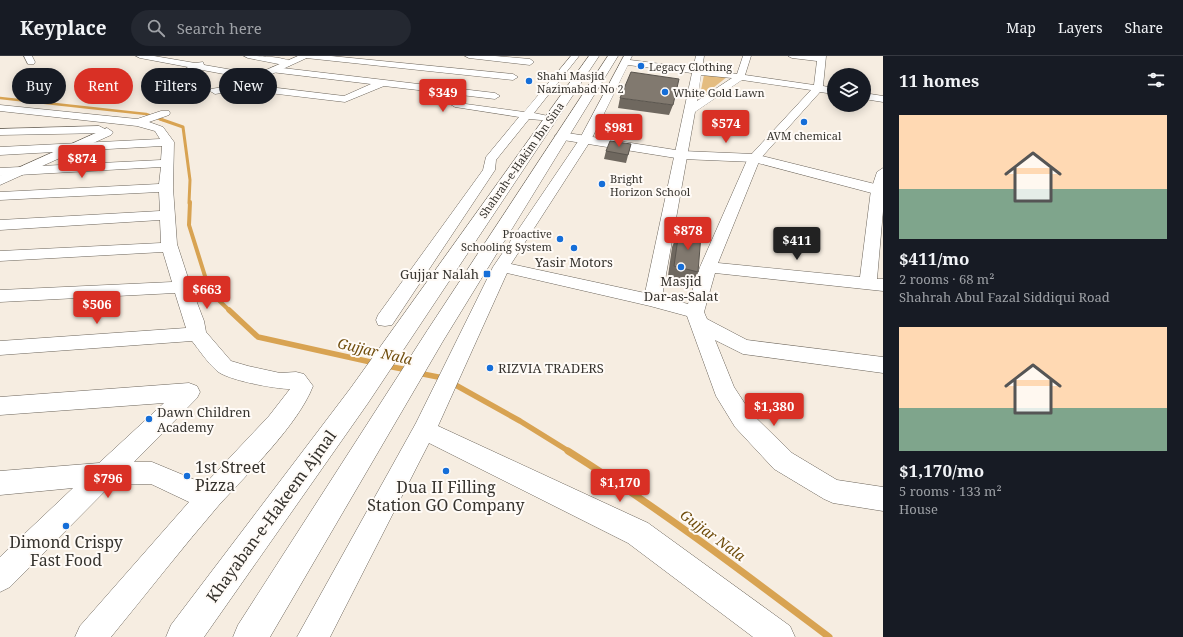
<!DOCTYPE html>
<html lang="en">
<head>
<meta charset="utf-8">
<style>
	body { margin:0; font-family:"Noto Serif",serif; background:#242831; color:#f1f3f6; height:100vh; display:flex; flex-direction:column; font-size:15px; white-space:nowrap }
	* { box-sizing:border-box; margin:0 }
	p { font-size:13px; color:#9ea1a6 }
	.icon { flex:none; width:22px; height:22px; fill:none; stroke:currentColor; stroke-width:2; stroke-linecap:round; stroke-linejoin:round }
	.map { position:relative; flex:1; overflow:hidden }
	.drawer { display:flex; flex-direction:column; background:#171b24; width:300px }
	.drawer>* { flex:none }
	.hud { position:absolute; left:12px; top:12px; width:380px; height:36px; display:flex; gap:8px }
	.fabs { position:absolute; left:827px; top:12px; display:grid; gap:8px }
	.fabs a { display:grid; place-items:center; width:44px; height:44px; border-radius:50%; background:#171b24; box-shadow:0 2px 10px #0003; font-size:20px }
	.price { position:absolute; translate:-50% -34px; padding:0 9px; border-radius:4px; background:#d93025; color:#fff; font-size:13px; line-height:26px; filter:drop-shadow(0 1px 2px #0008) }
	.price::after { content:''; position:absolute; left:50%; top:24px; width:12px; height:9px; margin-left:-6px; background:inherit; clip-path:polygon(0 0,100% 0,50% 100%) }
	.price.current { background:#222; color:#fff }
	ul { padding:0; list-style:none }
	li { display:grid; align-content:center; gap:8px; height:212px; padding:0 16px }
	li span { display:grid; place-items:center; height:124px; border-radius:0px; color:#555 }
	li>.icon { margin-inline-start:auto }
	span .icon { width:72px; height:72px; fill:#fffc; stroke-width:1 }
	li b { font-size:17px }
	h2 { display:flex; justify-content:space-between; align-items:center; height:48px; padding:0 16px; font-size:17px }
	.pill { padding:0 14px; border-radius:18px; background:#171b24; box-shadow:0 2px 10px #0003; font-size:14px; line-height:36px }
	.pill.current { background:#d93025; color:#fff }
	header { display:flex; align-items:center; gap:24px; box-sizing:border-box; height:56px; padding:0 20px; background:#171b24; border-bottom:1px solid #363941 }
	header strong { font-size:19px }
	nav { display:flex; gap:22px; margin-inline-start:auto; font-size:14px }
	.search { width:280px; height:36px; background:#242831; display:flex; align-items:center; gap:10px; box-sizing:border-box; padding:0 14px; border-radius:22px; color:#9ea1a6; font-size:15px }
	main { display:flex; flex:1; min-height:0 }
	.map>svg:first-child { display:block }
	.green { fill:#e4bc80 }
	.lines { fill:none; stroke-linecap:round; stroke-linejoin:round }
	.stream-far4 { stroke:#d8a352; stroke-width:2.5 }
	.stream-far3 { stroke:#d8a352; stroke-width:3 }
	.stream-far2 { stroke:#d8a352; stroke-width:4 }
	.stream-far1 { stroke:#d8a352; stroke-width:5.5 }
	.stream { stroke:#d8a352; stroke-width:7 }
	.minor-casing { stroke:#6c655b; stroke-width:1 }
	.tertiary-casing { stroke:#6c655b; stroke-width:1 }
	.trunk-casing { stroke:#6c655b; stroke-width:1 }
	.minor { fill:#fff; fill-rule:evenodd }
	.tertiary { fill:#fff; fill-rule:evenodd }
	.trunk { fill:#fff; fill-rule:evenodd }
	.wall { fill:#6f685f }
	.building { fill:#81796f; stroke:#5a554e }
	.poi-dot { fill:#156ed8; stroke:#fffbf7; stroke-width:1.5 }
	.labels { text-anchor:middle; dominant-baseline:central; stroke-width:4; stroke-linejoin:round; paint-order:stroke }
	.far-poi-label { font-size:11px; fill:#36332e; stroke:#fffbf7; text-anchor:start }
	.far-street-label { font-size:11px; fill:#36332e; stroke:#fffbf7 }
	.poi-label { font-size:13px; fill:#36332e; stroke:#fffbf7 }
	.water-label { font-size:14px; font-style:italic; fill:#6f4c0b; stroke:#fffbf7 }
	.near-poi-label { font-size:16px; fill:#36332e; stroke:#fffbf7 }
	.near-street-label { font-size:16px; fill:#36332e; stroke:#fffbf7 }
</style>
</head>
<body>
<header>
<strong>Keyplace</strong>
<div class="search"><svg class="icon" aria-label="search" viewBox="0 0 24 24"><circle cx="10" cy="10" r="6"/><path d="M15 15l6 6"/></svg>Search here</div>
<nav><a>Map</a><a>Layers</a><a>Share</a></nav>
</header>
<main>
<div class="map">
<svg width="883" height="581" viewBox="0 0 883 581">
	<rect width="100%" height="100%" fill="#f6ede1"/>
	<!-- green -->
	<path class="green" d="M704 19 727 21 704 39H700Z"/>
	<g class="lines">
		<!-- stream-far4 -->
		<path class="stream-far4" d="M0 42 146 58 163 64"/>
		<!-- stream-far3 -->
		<path class="stream-far3" d="M160 63 183 71 190 124 189 147"/>
		<!-- stream-far2 -->
		<path class="stream-far2" d="M190 146 189 169 210 236 230 255"/>
		<!-- stream-far1 -->
		<g class="stream-far1">
			<path d="M229 254 258 281 375 307"/>
			<path d="M387 310 408 314"/>
			<path d="M418 317 443 322 520 365 570 396"/>
		</g>
		<!-- stream -->
		<path class="stream" d="M568 395C659 452 744 517 829 581"/>
		<defs>
			<g id="minor">
				<path d="M24 0H32L35 6 34 8H28Z"/>
				<path d="M136 0H154L195 7 203 6 204 9 256 18 261 21 256 24 197 13 168 29 165 28V24L188 11 140 2Z"/>
				<path d="M244 0C256 0 285 0 293 7L289 10 248 2Z"/>
				<path d="M302 0H331L513 18 518 21 513 24 306 2Z"/>
				<path d="M465 0H495L530 3 534 6 530 9 469 2Z"/>
				<path d="M571 0H579L534 57 553 61 554 63 553 65 529 63 496 104 495 114 392 269 385 270 378 269 376 264 378 259 483 114 486 101 519 61 455 51 450 48 451 46 524 56Z"/>
				<path d="M624 0H632L630 4 693 12 696 0H704L702 13 737 18 743 0H751L745 19 814 29 817 5 792 2 788 0H826L823 30 834 32V38L820 36 760 103 718 207 860 221 871 134 877 116 883 112V155L877 223H883V235L715 217 704 256 707 263 747 284 883 301V317L743 298 715 284 734 331 751 357 792 397 837 424 883 431V455L833 447 824 443 774 413 735 371 716 340 687 260 650 250 507 217 438 370 648 467 790 570 795 581H753L628 487 429 387 330 581H297L416 367 493 211 579 84ZM628 9 692 17 645 237 511 208 591 84ZM701 19 732 22 697 45ZM742 24 811 34 748 102 700 211 688 248 662 241 695 56Z"/>
				<path d="M274 11 495 37 500 40 495 43 384 30 345 46 236 33 231 30 236 27 344 40 371 28 271 16V12Z"/>
				<path d="M864 37 883 40V46L864 43Z"/>
				<path d="M0 49 137 63 161 55H169L170 57 169 59 149 66 163 71 174 86 173 132 177 188 191 231 204 265 206 276 231 305 248 310 280 317 296 316 304 318 313 330C298 369 248 417 219 449 182 492 147 537 111 581H75L80 570 189 446 151 428 111 429 10 531 0 536V501L73 432 0 439V415L99 407 164 347 0 359V341L189 327 197 330 200 336 197 342 134 406H152L205 428 269 360 290 333C276 333 225 324 216 314 207 306 200 295 192 285L0 299V285L186 272 175 237 0 246V234L172 226 163 196 0 205V195L161 187 160 164 0 174V164L160 155 159 136 0 144V136L159 128 161 111 0 120V112L161 104 162 90 0 99V91L160 83 155 75 137 70 0 55Z"/>
				<path d="M99 70 109 75 107 77 0 79V73Z"/>
			</g>
			<g id="tertiary">
				<path d="M298 0H311L235 35 215 38 210 35 211 33 229 30Z"/>
				<path d="M107 72 113 76 111 79 0 129V120Z"/>
				<path d="M561 76 682 95 754 98 883 130V140L754 106 682 103 557 83 555 80Z"/>
			</g>
			<g id="trunk">
				<path d="M589 0H599L368 347 204 581H166L171 569 350 333Z"/>
				<path d="M608 0H618L443 285 270 581H233L238 569 427 275Z"/>
			</g>
		</defs>
		<!-- minor casing -->
		<use href="#minor" class="minor-casing"/>
		<!-- tertiary casing -->
		<use href="#tertiary" class="tertiary-casing"/>
		<!-- trunk casing -->
		<use href="#trunk" class="trunk-casing"/>
		<!-- minor -->
		<use href="#minor" class="minor"/>
		<!-- tertiary -->
		<use href="#tertiary" class="tertiary"/>
		<!-- trunk -->
		<use href="#trunk" class="trunk"/>
	</g>
	<!-- wall -->
	<g class="wall">
		<path d="M620 42 673 49 669 59 618 52Z"/>
		<path d="M631 88 626 107 604 103 606 95Z"/>
		<path d="M679 175 698 216 690 232 667 227 672 191Z"/>
	</g>
	<!-- building -->
	<g class="building">
		<path d="M631 16 679 23 673 49 620 42Z"/>
		<path d="M610 85 631 88 628 99 606 95Z"/>
		<path d="M679 175 701 179 698 216 674 210Z"/>
	</g>
	<!-- markers -->
	<g class="poi-dot">
		<circle cx="641" cy="10" r="4"/>
		<circle cx="529" cy="25" r="4"/>
		<circle cx="665" cy="36" r="4"/>
		<circle cx="804" cy="66" r="4"/>
		<circle cx="602" cy="128" r="4"/>
		<circle cx="560" cy="183" r="4"/>
		<circle cx="574" cy="192" r="4"/>
		<circle cx="681" cy="211" r="4"/>
		<rect x="483" y="214" width="8" height="8" rx="2"/>
		<circle cx="490" cy="312" r="4"/>
		<circle cx="149" cy="363" r="4"/>
		<circle cx="446" cy="415" r="4"/>
		<circle cx="187" cy="420" r="4"/>
		<circle cx="66" cy="470" r="4"/>
	</g>
	<g class="labels">
		<!-- far-poi labels -->
		<g class="far-poi-label">
			<text x="649" y="10">Legacy Clothing</text>
			<text x="537" y="19">Shahi Masjid<tspan x="537" dy="13">Nazimabad No 2</tspan></text>
			<text x="673" y="36">White Gold Lawn</text>
			<text x="804" y="79" text-anchor="middle">AVM chemical</text>
			<text x="610" y="122">Bright<tspan x="610" dy="13">Horizon School</tspan></text>
			<text x="552" y="177" text-anchor="end">Proactive<tspan x="552" dy="13">Schooling System</tspan></text>
		</g>
		<!-- far-street labels -->
		<g class="far-street-label">
			<text transform="translate(521 104) rotate(-55)">Shahrah-e-Hakim Ibn Sina</text>
		</g>
		<!-- poi labels -->
		<g class="poi-label">
			<text x="574" y="206">Yasir Motors</text>
			<text x="479" y="218" text-anchor="end">Gujjar Nalah</text>
			<text x="681" y="225">Masjid<tspan x="681" dy="15">Dar-as-Salat</tspan></text>
			<text x="498" y="312" text-anchor="start">RIZVIA TRADERS</text>
			<text x="157" y="356" text-anchor="start">Dawn Children<tspan x="157" dy="15">Academy</tspan></text>
		</g>
		<!-- water labels -->
		<g class="water-label">
			<text transform="translate(375 295) rotate(13)">Gujjar Nala</text>
			<text transform="translate(713 479) rotate(36)">Gujjar Nala</text>
		</g>
		<!-- near-poi labels -->
		<g class="near-poi-label">
			<text x="195" y="411" text-anchor="start">1st Street<tspan x="195" dy="18">Pizza</tspan></text>
			<text x="446" y="431">Dua II Filling<tspan x="446" dy="18">Station GO Company</tspan></text>
			<text x="66" y="486">Dimond Crispy<tspan x="66" dy="18">Fast Food</tspan></text>
		</g>
		<!-- near-street labels -->
		<g class="near-street-label">
			<text transform="translate(271 460) rotate(-54)">Khayaban-e-Hakeem Ajmal</text>
		</g>
	</g>
</svg>
<div class="fabs">
<a><svg class="icon" aria-label="layers" viewBox="0 0 24 24"><path d="M12 4l9 5-9 5-9-5zM3 14l9 5 9-5"/></svg></a>
</div>
<b class="price" style="left:443px;top:57px">$349</b>
<b class="price" style="left:726px;top:88px">$574</b>
<b class="price" style="left:619px;top:92px">$981</b>
<b class="price" style="left:82px;top:123px">$874</b>
<b class="price" style="left:688px;top:195px">$878</b>
<b class="price current" style="left:797px;top:205px">$411</b>
<b class="price" style="left:207px;top:254px">$663</b>
<b class="price" style="left:97px;top:269px">$506</b>
<b class="price" style="left:774px;top:371px">$1,380</b>
<b class="price" style="left:108px;top:443px">$796</b>
<b class="price" style="left:620px;top:447px">$1,170</b>
<div class="hud">
<a class="pill">Buy</a>
<a class="pill current">Rent</a>
<a class="pill">Filters</a>
<a class="pill">New</a>
</div>
</div>
<section class="drawer">
<h2>11 homes<svg class="icon" aria-label="filters" viewBox="0 0 24 24"><path d="M4 7h16M4 17h16"/><circle cx="9" cy="7" r="2"/><circle cx="15" cy="17" r="2"/></svg></h2>
<ul>
<li><span style="background:linear-gradient(#ffd9b3 60%,#7fa58c 0)"><svg class="icon" aria-label="home" viewBox="0 0 24 24"><path d="M3 11l9-7 9 7M6 9v11h12V9"/></svg></span><div><b>$411/mo</b><p>2 rooms · 68 m²</p><p>Shahrah Abul Fazal Siddiqui Road</p></div></li>
<li><span style="background:linear-gradient(#ffd9b3 65%,#7fa58c 0)"><svg class="icon" aria-label="home" viewBox="0 0 24 24"><path d="M3 11l9-7 9 7M6 9v11h12V9"/></svg></span><div><b>$1,170/mo</b><p>5 rooms · 133 m²</p><p>House</p></div></li>
</ul>
</section>
</main>
</body>
</html>
